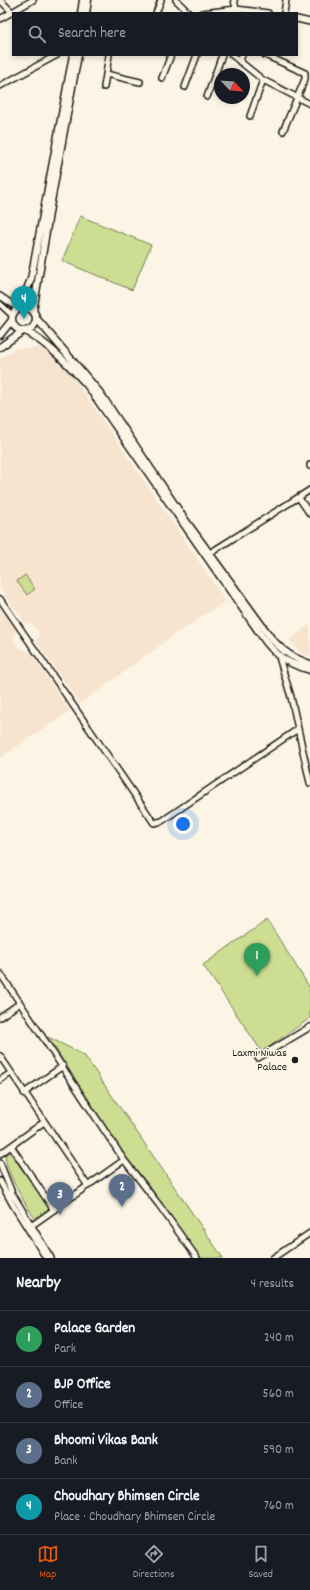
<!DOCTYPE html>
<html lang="en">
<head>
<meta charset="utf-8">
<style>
  :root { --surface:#171b24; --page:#242831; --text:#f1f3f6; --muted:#9ea1a6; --line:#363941; --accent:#ea580c }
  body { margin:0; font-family:Dekko,sans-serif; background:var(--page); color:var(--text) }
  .compass { position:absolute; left:214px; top:68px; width:36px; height:36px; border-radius:50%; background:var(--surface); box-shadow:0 2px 6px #0003; rotate:115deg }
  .you { position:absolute; left:183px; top:824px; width:14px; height:14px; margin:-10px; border:3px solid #fff; border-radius:50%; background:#1a73e8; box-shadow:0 0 0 6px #1a73e833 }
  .badge { display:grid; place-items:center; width:26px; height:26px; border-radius:50%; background:var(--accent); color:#fff; font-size:13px; font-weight:700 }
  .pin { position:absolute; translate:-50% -33px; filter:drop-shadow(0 1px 2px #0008) }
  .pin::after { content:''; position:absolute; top:21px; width:14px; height:12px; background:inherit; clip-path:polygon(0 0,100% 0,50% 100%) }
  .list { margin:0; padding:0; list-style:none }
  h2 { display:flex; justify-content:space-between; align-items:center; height:52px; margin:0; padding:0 16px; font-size:17px }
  h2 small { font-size:13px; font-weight:400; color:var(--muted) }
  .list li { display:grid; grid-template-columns:26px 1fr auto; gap:12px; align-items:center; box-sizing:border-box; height:56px; padding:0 16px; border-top:1px solid var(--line) }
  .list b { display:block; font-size:15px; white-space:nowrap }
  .list p { margin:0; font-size:13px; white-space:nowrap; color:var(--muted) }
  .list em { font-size:13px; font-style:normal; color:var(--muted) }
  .icon { flex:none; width:22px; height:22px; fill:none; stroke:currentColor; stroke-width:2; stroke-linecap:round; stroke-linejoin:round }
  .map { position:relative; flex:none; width:310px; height:1258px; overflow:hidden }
  .search { position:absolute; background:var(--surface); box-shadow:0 2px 6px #0003; left:12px; right:12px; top:12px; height:44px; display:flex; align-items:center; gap:10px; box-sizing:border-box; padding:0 14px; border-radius:0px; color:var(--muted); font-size:15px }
  .sheet { height:276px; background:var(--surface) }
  nav { display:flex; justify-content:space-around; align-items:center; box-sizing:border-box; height:56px; border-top:1px solid var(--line); background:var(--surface); font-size:11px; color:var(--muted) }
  nav a { display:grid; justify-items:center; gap:2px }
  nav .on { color:var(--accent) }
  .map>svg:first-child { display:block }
  .built { fill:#f7e4cf }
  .green { fill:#cdde93; stroke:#747d58 }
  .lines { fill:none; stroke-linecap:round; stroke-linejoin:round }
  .minor-casing { stroke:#1c1c1c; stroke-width:8 }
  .major-casing { stroke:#1c1c1c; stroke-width:9 }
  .minor { stroke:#fcf5e5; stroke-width:5 }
  .major { stroke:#fcf5e5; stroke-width:6 }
  .poi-dot { fill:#1c1c1c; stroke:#fcf5e5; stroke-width:1.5 }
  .labels { text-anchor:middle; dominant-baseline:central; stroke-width:3; stroke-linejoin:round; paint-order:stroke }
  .poi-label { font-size:12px; fill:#1c1c1c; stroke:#fcf5e5; text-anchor:end }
</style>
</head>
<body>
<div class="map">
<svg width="310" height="1258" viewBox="0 0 310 1258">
  <rect width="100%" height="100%" fill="#fcf5e5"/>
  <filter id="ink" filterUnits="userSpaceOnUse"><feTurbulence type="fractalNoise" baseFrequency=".025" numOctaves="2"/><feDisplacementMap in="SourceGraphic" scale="8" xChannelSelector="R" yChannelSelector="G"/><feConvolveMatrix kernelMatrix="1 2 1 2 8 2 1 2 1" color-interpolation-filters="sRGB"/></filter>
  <g filter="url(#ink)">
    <path class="built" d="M16,348H45L72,375L226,601L177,633L80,704L36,642L39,634L35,628L31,623L26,625L0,588V359Z
      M0,606L17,630L13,637L15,642L19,647L31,653L70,711L0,758Z
      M310,624V656L302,654L289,640Z"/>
    <path class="green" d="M80,216L151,245L132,290L62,261Z
      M25,575L35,589L27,595L17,581Z
      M267,920L310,988V1018L262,1052L203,965Z
      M48,1037L84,1055L223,1258H200L147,1183L126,1157Z
      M8,1150L50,1208L35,1219C26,1205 4,1170 5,1153Z"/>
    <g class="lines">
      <g class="minor-casing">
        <path id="minor" d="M0,0L12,12
          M176,0L189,13
          M234,0L236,9
          M156,13L161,0
          M202,13L236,9L268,13
          M284,13L286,0
          M0,19L33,0
          M297,19L310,22
          M232,55L263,80L310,104
          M265,55L305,73V79L283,131
          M240,62L242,55
          M106,74L140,82
          M162,78L171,55
          M0,86L57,55
          M104,87L109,55
          M185,87L197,55
          M207,97L222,55
          M250,116L263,80
          M0,296L18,308
          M0,304L12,315
          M310,465V466
          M299,498L310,514
          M210,553L310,490
          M0,599L154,823L162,821L298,729
          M279,657L291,697L310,783
          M0,973L20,1003
          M0,1017L20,1003L124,1160L159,1205L197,1258
          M0,1056L88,1186
          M258,1058L310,1027
          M0,1080L11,1073
          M24,1093L63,1066
          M11,1146L54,1210
          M0,1154L44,1122
          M0,1163L12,1193L51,1258
          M0,1181L13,1205L46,1258
          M31,1226L124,1160
          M273,1258L310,1233"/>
      </g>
      <g class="major-casing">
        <path id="major" d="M81,13L83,0
          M86,13L88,0
          M12 319a12 12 0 1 1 24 0a12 12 0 1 1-24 0Z
          M20,307L31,279L73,55
          M33,312L50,207L78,55
          M36,318L100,393L183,517L271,638C283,652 293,658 310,664
          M25,331C49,344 69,365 87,385L266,642C281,660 288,663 310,670
          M0,335L12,320
          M0,347L23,331"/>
      </g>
      <use href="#minor" class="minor"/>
      <use href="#major" class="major"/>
    </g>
  </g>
  <circle class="poi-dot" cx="295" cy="1060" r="4"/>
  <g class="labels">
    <g class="poi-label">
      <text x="287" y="1053">Laxmi Niwas<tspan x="287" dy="14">Palace</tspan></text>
    </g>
  </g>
</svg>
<svg class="compass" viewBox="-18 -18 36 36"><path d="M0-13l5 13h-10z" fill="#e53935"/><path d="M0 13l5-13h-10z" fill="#9ea1a6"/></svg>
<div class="you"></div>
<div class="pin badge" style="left:257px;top:976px;background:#2e9e5b">1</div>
<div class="pin badge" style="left:122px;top:1207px;background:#5c6f8a">2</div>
<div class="pin badge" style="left:60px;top:1215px;background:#5c6f8a">3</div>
<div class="pin badge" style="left:24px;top:319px;background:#0f9aa8">4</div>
<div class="search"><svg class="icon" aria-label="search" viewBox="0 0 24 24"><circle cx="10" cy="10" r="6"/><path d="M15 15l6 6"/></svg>Search here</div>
</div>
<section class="sheet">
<h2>Nearby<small>4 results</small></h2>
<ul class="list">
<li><span class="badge" style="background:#2e9e5b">1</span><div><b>Palace Garden</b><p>Park</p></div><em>240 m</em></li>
<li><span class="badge" style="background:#5c6f8a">2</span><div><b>BJP Office</b><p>Office</p></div><em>560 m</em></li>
<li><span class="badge" style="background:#5c6f8a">3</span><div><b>Bhoomi Vikas Bank</b><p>Bank</p></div><em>590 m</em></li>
<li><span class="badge" style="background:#0f9aa8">4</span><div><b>Choudhary Bhimsen Circle</b><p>Place · Choudhary Bhimsen Circle</p></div><em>760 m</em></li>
</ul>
</section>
<nav>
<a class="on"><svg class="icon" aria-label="map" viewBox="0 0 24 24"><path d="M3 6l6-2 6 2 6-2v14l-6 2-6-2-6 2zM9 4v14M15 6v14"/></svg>Map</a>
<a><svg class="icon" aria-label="directions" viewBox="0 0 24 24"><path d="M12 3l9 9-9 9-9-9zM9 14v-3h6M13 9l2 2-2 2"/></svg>Directions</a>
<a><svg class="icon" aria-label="saved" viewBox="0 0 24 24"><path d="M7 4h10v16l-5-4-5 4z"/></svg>Saved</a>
</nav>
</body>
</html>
